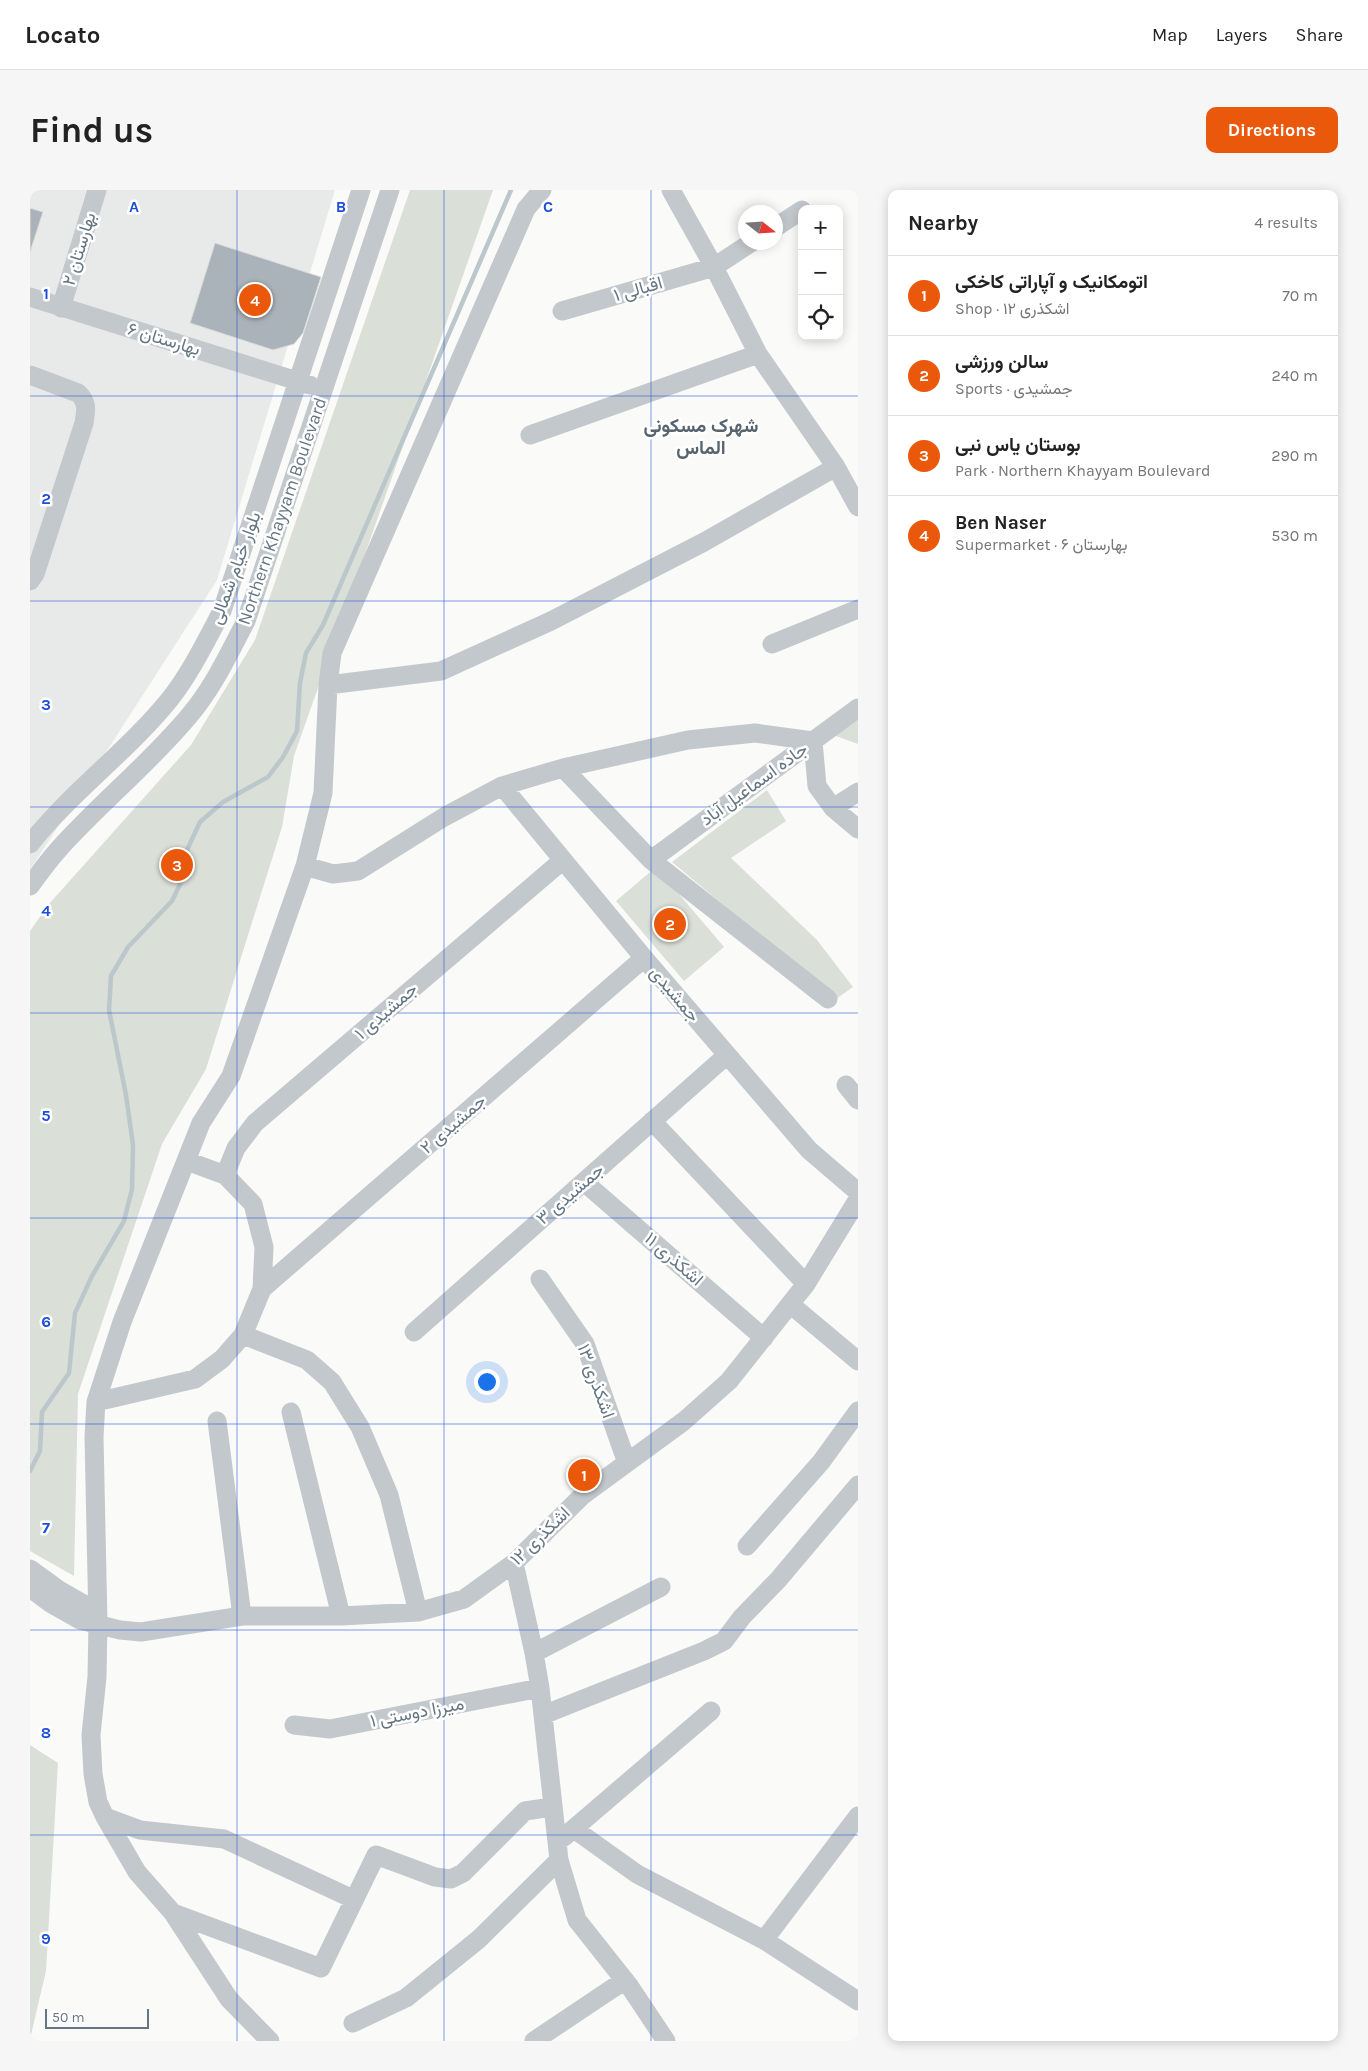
<!DOCTYPE html>
<html lang="en">
<head>
<meta charset="utf-8">
<style>
  :root { --surface:#fff; --page:#f6f6f6; --text:#222; --muted:#767676; --line:#e0e0e0; --accent:#ea580c }
  body { margin:0; font-family:Karla,Vazirmatn,sans-serif; background:var(--page); color:var(--text) }
  .controls { position:absolute; right:15px; top:15px; display:grid; overflow:hidden; border-radius:10px; box-shadow:0 2px 12px #0003 }
  .controls button { width:45px; height:45px; display:grid; place-items:center; padding:0; border:0; border-bottom:1px solid var(--line); background:var(--surface); color:var(--text); font:25px sans-serif }
  .compass { position:absolute; left:708px; top:15px; width:45px; height:45px; border-radius:50%; background:var(--surface); box-shadow:0 2px 12px #0003; rotate:107deg }
  .scale { position:absolute; left:15px; bottom:12px; width:104px; box-sizing:border-box; padding-left:5px; border:2px solid #657683; border-top:0; font-size:14px; line-height:18px; white-space:nowrap; color:#657683; -webkit-text-stroke:4px #fff; paint-order:stroke }
  .you { position:absolute; left:456px; top:1191px; width:18px; height:18px; margin:-12px; border:4px solid #fff; border-radius:50%; background:#1a73e8; box-shadow:0 0 0 8px #1a73e833 }
  .badge { display:grid; place-items:center; width:32px; height:32px; border-radius:50%; background:var(--accent); color:#fff; font-size:16px; font-weight:700 }
  .pin { position:absolute; translate:-50% -50%; border:2px solid #fff; box-shadow:0 1px 5px #0006 }
  .list { margin:0; padding:0; list-style:none }
  h2 { display:flex; justify-content:space-between; align-items:center; height:65px; margin:0; padding:0 20px; font-size:21px }
  h2 small { font-size:16px; font-weight:400; color:var(--muted) }
  .list li { display:grid; grid-template-columns:32px 1fr auto; gap:15px; align-items:center; box-sizing:border-box; height:80px; padding:0 20px; border-top:1px solid var(--line) }
  .list b { display:block; font-size:19px; white-space:nowrap }
  .list p { margin:0; font-size:16px; white-space:nowrap; color:var(--muted) }
  .list em { font-size:16px; font-style:normal; color:var(--muted) }
  .icon { flex:none; width:28px; height:28px; fill:none; stroke:currentColor; stroke-width:2; stroke-linecap:round; stroke-linejoin:round }
  .map { position:relative; flex:none; width:828px; height:1851px; overflow:hidden; border-radius:10px }
  header { display:flex; align-items:center; gap:30px; box-sizing:border-box; height:70px; padding:0 25px; background:var(--surface); border-bottom:1px solid var(--line) }
  header strong { font-size:24px }
  nav { display:flex; gap:28px; margin-inline-start:auto; font-size:18px }
  .intro { display:flex; align-items:center; justify-content:space-between; box-sizing:border-box; height:120px; padding:0 30px }
  h1 { margin:0; font-size:35px }
  .button { padding:12px 22px; border-radius:10px; background:var(--accent); color:#fff; font-size:18px; font-weight:700 }
  main { display:flex; gap:30px; padding:0 30px }
  aside { flex:1; background:var(--surface); border-radius:10px; box-shadow:0 2px 12px #0003 }
  .map>svg:first-child { display:block }
  .built { fill:#e8e9e9 }
  .green { fill:#dadfd7 }
  .lines { fill:none; stroke-linecap:round; stroke-linejoin:round }
  .stream { stroke:#bbc7cb; stroke-width:4.5 }
  .building { fill:#aab3b9; stroke:#dcdcda }
  .minor { stroke:#c3c8cc; stroke-width:19 }
  .grid { fill:none; stroke:#1d4ed8; stroke-width:1; stroke-opacity:0.55 }
  .labels { text-anchor:middle; dominant-baseline:central; stroke-width:5; stroke-linejoin:round; paint-order:stroke }
  .street-label { font-size:18px; fill:#657683; stroke:#fff }
  .neighbourhood-label { font-size:19px; font-weight:bold; fill:#57646e; stroke:#fff }
  .grid-label { font-size:16px; text-anchor:middle; font-weight:bold; fill:#1d4ed8; stroke:#fff; stroke-width:5; stroke-linejoin:round; paint-order:stroke }
</style>
</head>
<body>
<header>
<strong>Locato</strong>
<nav><a>Map</a><a>Layers</a><a>Share</a></nav>
</header>
<div class="intro"><h1>Find us</h1><a class="button">Directions</a></div>
<main>
<div class="map">
<svg width="828" height="1851" viewBox="0 0 828 1851">
  <rect width="100%" height="100%" fill="#fafaf8"/>
  <path class="built" d="M0,0H305L187,390L0,680Z"/>
  <path class="green" d="M380,0H463L264,566L252,637L176,879L132,954L48,1204L44,1386L0,1361V741L19,714L161,555L225,450Z
    M828,528V554L803,545Z
    M737,600L756,631L701,668L787,750L823,797L806,809L642,672Z
    M626,677L694,757L654,791L586,711Z
    M0,1555L28,1573L16,1781L0,1849Z"/>
  <g class="lines">
    <path class="stream" d="M0,1281L10,1261L12,1222L39,1183L45,1123L62,1086L94,1031L102,999L103,955L96,905L79,820L81,786L98,757L142,711L154,686L157,660L170,632L193,612L238,587L253,567L267,541L270,493L276,463L293,435L481,0"/>
  </g>
  <path class="building" d="M0,18L13,22L0,62Z
    M185,53L291,87L273,143L264,154L243,160L160,133Z"/>
  <g class="lines">
    <path class="minor" d="M641,0L684,77L728,164L806,277L828,317
      M746,37L772,20
      M0,107L280,195
      M31,118L67,0
      M532,121L684,77L722,52
      M0,185L48,203C58,212 56,221 54,233L5,384L0,391
      M500,245L728,164
      M742,454L828,419
      M298,495L411,481L521,431L674,352L806,277
      M533,578L621,670L798,809
      M472,596L614,768L779,960L828,1002
      M803,618L828,602
      M0,654C42,601 98,561 140,509C161,482 176,451 192,421L331,0
      M621,670L828,518
      M275,676L303,684L328,681L414,627L472,596L533,578L658,550L725,543L783,551L787,596L803,618L828,639
      M0,696C9,684 18,671 28,660C70,613 119,574 159,526C183,498 199,463 216,431L360,0
      M816,895L828,910
      M622,931L776,1094
      M195,985L206,958L225,933L533,670
      M554,992L734,1148
      M510,1089L555,1154L597,1273
      M232,1099L614,768
      M760,1114L828,1171
      M384,1142L697,865
      M213,1145L277,1170L302,1192L330,1237L359,1305L388,1422
      M66,1212L165,1189L192,1169L213,1145L232,1099L234,1057L223,1014L195,985L157,971
      M261,1222L311,1426
      M187,1231L212,1426
      M717,1356L791,1272L828,1221
      M484,1373L504,1463L510,1498L529,1670L547,1730L600,1797L636,1851
      M0,1379L29,1400L57,1416L68,1433
      M0,1398L20,1413L50,1430L90,1440L111,1442L212,1426H311L388,1422L434,1409L484,1373L553,1305L654,1231L699,1191L776,1094L828,1009
      M504,1463L631,1397
      M513,1525L674,1461L694,1451L712,1427L748,1390L828,1295
      M264,1535L300,1539L510,1498
      M75,1627L107,1682L143,1723L199,1809L240,1851
      M544,1639L607,1684L734,1750L828,1811
      M534,1647L681,1521
      M323,1709L194,1649L110,1640L75,1627L68,1612L63,1584L61,1545L67,1487L68,1433L64,1247L66,1212L92,1132L171,933L201,886L275,676L293,603L298,495L302,463L496,19L512,0
      M143,1723L291,1778L346,1665L405,1687L421,1689L433,1683L495,1621L522,1617
      M734,1750L828,1626
      M323,1833L376,1808L449,1749L529,1670
      M504,1851L595,1790"/>
  </g>
  <path class="grid" d="M207,0V1851M414,0V1851M621,0V1851M0,206H828M0,411H828M0,617H828M0,823H828M0,1028H828M0,1234H828M0,1440H828M0,1645H828"/>
  <g class="labels">
    <g class="street-label">
      <text transform="translate(49 59) rotate(-73)">بهارستان ۲</text>
      <text transform="translate(608 99) rotate(-16)">اقبالی ۱</text>
      <text transform="translate(134 149) rotate(17)">بهارستان ۶</text>
      <text transform="translate(252 321) rotate(-71)">Northern Khayyam Boulevard</text>
      <text transform="translate(205 378) rotate(-70)">بلوار خیام شمالی</text>
      <text transform="translate(724 594) rotate(-36)">جاده اسماعیل آباد</text>
      <text transform="translate(645 804) rotate(50)">جمشیدی</text>
      <text transform="translate(356 821) rotate(-41)">جمشیدی ۱</text>
      <text transform="translate(423 934) rotate(-41)">جمشیدی ۲</text>
      <text transform="translate(540 1004) rotate(-41)">جمشیدی ۳</text>
      <text transform="translate(644 1069) rotate(41)">اشکذری ۱۱</text>
      <text transform="translate(566 1191) rotate(70)">اشکذری ۱۳</text>
      <text transform="translate(510 1346) rotate(-44)">اشکذری ۱۲</text>
      <text transform="translate(387 1522) rotate(-11)">میرزا دوستی ۱</text>
    </g>
    <g class="neighbourhood-label">
      <text x="671" y="236">شهرک مسکونی<tspan x="671" dy="22">الماس</tspan></text>
    </g>
  </g>
  <g class="grid-label">
    <text x="104" y="22">A</text>
    <text x="311" y="22">B</text>
    <text x="518" y="22">C</text>
    <text x="16" y="109">1</text>
    <text x="16" y="314">2</text>
    <text x="16" y="520">3</text>
    <text x="16" y="726">4</text>
    <text x="16" y="931">5</text>
    <text x="16" y="1137">6</text>
    <text x="16" y="1343">7</text>
    <text x="16" y="1548">8</text>
    <text x="16" y="1754">9</text>
  </g>
</svg>
<div class="controls">
<button>+</button>
<button>−</button>
<button><svg class="icon" aria-label="locate" viewBox="0 0 24 24"><circle cx="12" cy="12" r="6"/><path d="M12 2v4M12 18v4M2 12h4M18 12h4"/></svg></button>
</div>
<svg class="compass" viewBox="-18 -18 36 36"><path d="M0-13l5 13h-10z" fill="#e53935"/><path d="M0 13l5-13h-10z" fill="#767676"/></svg>
<div class="scale">50 m</div>
<div class="you"></div>
<div class="pin badge" style="left:554px;top:1285px">1</div>
<div class="pin badge" style="left:640px;top:734px">2</div>
<div class="pin badge" style="left:147px;top:675px">3</div>
<div class="pin badge" style="left:225px;top:110px">4</div>
</div>
<aside>
<h2>Nearby<small>4 results</small></h2>
<ul class="list">
<li><span class="badge">1</span><div><b>اتومکانیک و آپاراتی کاخکی</b><p>Shop · اشکذری ۱۲</p></div><em>70 m</em></li>
<li><span class="badge">2</span><div><b>سالن ورزشی</b><p>Sports · جمشیدی</p></div><em>240 m</em></li>
<li><span class="badge">3</span><div><b>بوستان یاس نبی</b><p>Park · Northern Khayyam Boulevard</p></div><em>290 m</em></li>
<li><span class="badge">4</span><div><b>Ben Naser</b><p>Supermarket · بهارستان ۶</p></div><em>530 m</em></li>
</ul>
</aside>
</main>
</body>
</html>
